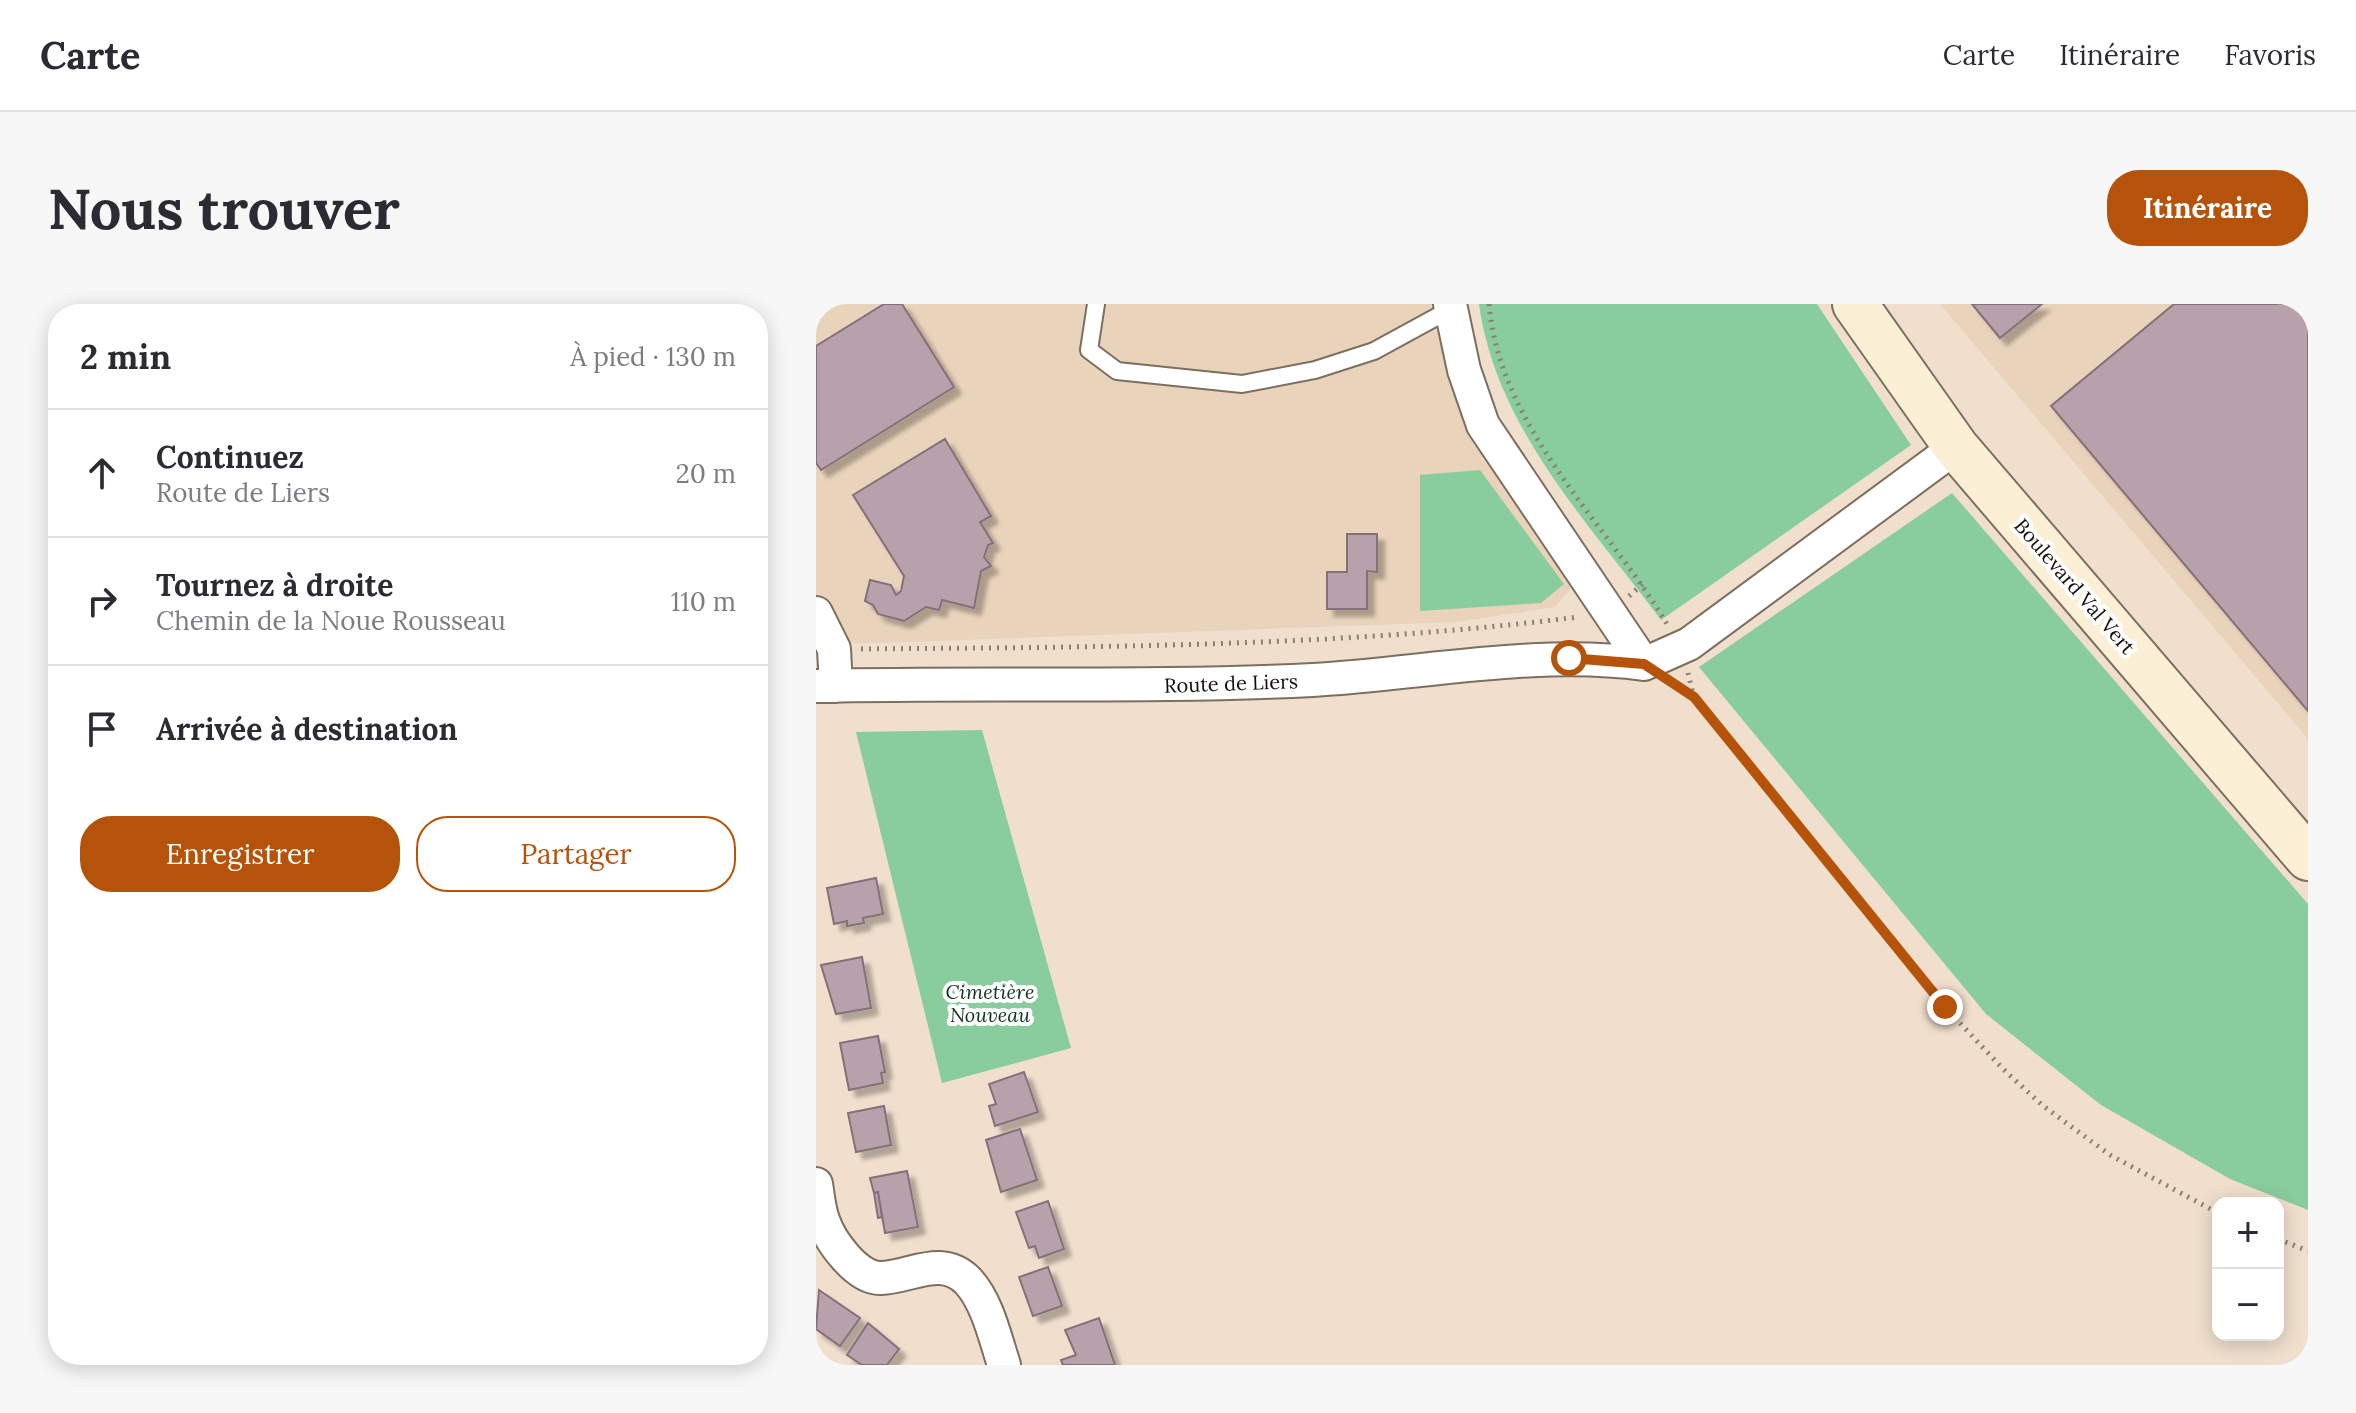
<!DOCTYPE html>
<html lang="fr">
<head>
<meta charset="utf-8">
<style>
  :root { --surface:#fff; --page:#f7f7f7; --text:#2b2b33; --muted:#7c7c81; --line:#e1e1e2; --accent:#b45309 }
  body { margin:0; font-family:Lora,serif; background:var(--page); color:var(--text) }
  .controls { position:absolute; right:24px; bottom:24px; display:grid; overflow:hidden; border-radius:16px; box-shadow:0 4px 20px #0003 }
  .controls button { width:72px; height:72px; display:grid; place-items:center; padding:0; border:0; border-bottom:2px solid var(--line); background:var(--surface); color:var(--text); font:40px sans-serif }
  .stop { position:absolute; width:24px; height:24px; margin:-18px; border:6px solid #b45309; border-radius:50%; background:#fff }
  .stop.end { background:#b45309; border-color:#fff; box-shadow:0 2px 8px #0008 }
  .list { margin:0; padding:0; list-style:none }
  h2 { display:flex; justify-content:space-between; align-items:center; height:104px; margin:0; padding:0 32px; font-size:34px }
  h2 small { font-size:26px; font-weight:400; color:var(--muted) }
  .list li { display:grid; grid-template-columns:52px 1fr auto; gap:24px; align-items:center; box-sizing:border-box; height:128px; padding:0 32px; border-top:2px solid var(--line) }
  .list b { display:block; font-size:30px; white-space:nowrap }
  .list p { margin:0; font-size:26px; white-space:nowrap; color:var(--muted) }
  .list em { font-size:26px; font-style:normal; color:var(--muted) }
  .actions { display:flex; gap:16px; padding:24px 32px }
  .actions a { flex:1; padding:18px 0; border:2px solid var(--accent); border-radius:32px; text-align:center; font-size:28px; color:var(--accent) }
  .actions .main { background:var(--accent); color:#fff }
  .icon { flex:none; width:44px; height:44px; fill:none; stroke:currentColor; stroke-width:2; stroke-linecap:round; stroke-linejoin:round }
  .map { position:relative; flex:none; width:1492px; height:1061px; overflow:hidden; border-radius:32px }
  header { display:flex; align-items:center; gap:48px; box-sizing:border-box; height:112px; padding:0 40px; background:var(--surface); border-bottom:2px solid var(--line) }
  header strong { font-size:38px }
  nav { display:flex; gap:44px; margin-inline-start:auto; font-size:28px }
  .intro { display:flex; align-items:center; justify-content:space-between; box-sizing:border-box; height:192px; padding:0 48px }
  h1 { margin:0; font-size:56px }
  .button { padding:20px 36px; border-radius:32px; background:var(--accent); color:#fff; font-size:28px; font-weight:700 }
  main { display:flex; gap:48px; padding:0 48px }
  aside { flex:1; background:var(--surface); border-radius:32px; box-shadow:0 4px 20px #0003 }
  .map>svg:first-child { display:block }
  .built { fill:#e9d3bb }
  .green { fill:#89cc9d }
  .building { fill:#b7a1ab; stroke:#85707a; stroke-width:2; filter:url(#shadow) }
  .lines { fill:none; stroke-linecap:round; stroke-linejoin:round }
  .lane-casing { stroke:#7d6f5f; stroke-width:20 }
  .street-casing { stroke:#7d6f5f; stroke-width:36 }
  .secondary-casing { stroke:#7d6f5f; stroke-width:48 }
  .path { stroke:#8b7f73; stroke-width:5; stroke-dasharray:2 6; stroke-linecap:butt }
  .lane { stroke:#fff; stroke-width:16 }
  .street { stroke:#fff; stroke-width:32 }
  .secondary { stroke:#fbefd6; stroke-width:44 }
  .route { stroke:#b45309; stroke-width:10 }
  .labels { text-anchor:middle; dominant-baseline:central; stroke-width:8; stroke-linejoin:round; paint-order:stroke }
  .street-label { font-size:20px; fill:#140f09; stroke:#fff }
  .park-label { font-size:20px; font-style:italic; fill:#12351f; stroke:#fff }
</style>
</head>
<body>
<header>
<strong>Carte</strong>
<nav><a>Carte</a><a>Itinéraire</a><a>Favoris</a></nav>
</header>
<div class="intro"><h1>Nous trouver</h1><a class="button">Itinéraire</a></div>
<main>
<aside>
<h2>2 min<small>À pied · 130 m</small></h2>
<ul class="list">
<li><svg class="icon" aria-label="ahead" viewBox="0 0 24 24"><path d="M12 20V5M6 11l6-6 6 6"/></svg><div><b>Continuez</b><p>Route de Liers</p></div><em>20 m</em></li>
<li><svg class="icon" aria-label="right" viewBox="0 0 24 24"><path d="M7 20v-9h11M14 6l5 5-5 5"/></svg><div><b>Tournez à droite</b><p>Chemin de la Noue Rousseau</p></div><em>110 m</em></li>
<li><svg class="icon" aria-label="arrive" viewBox="0 0 24 24"><path d="M6 21V4h12l-3 4 3 4H6"/></svg><div><b>Arrivée à destination</b></div></li>
</ul>
<div class="actions"><a class="main">Enregistrer</a><a>Partager</a></div>
</aside>
<div class="map">
<svg width="1492" height="1061" viewBox="0 0 1492 1061">
  <defs>
    <filter id="shadow"><feDropShadow dx="7" dy="7" stdDeviation="2" flood-color="#0004"/></filter>
  </defs>
  <rect width="100%" height="100%" fill="#f0dfcd"/>
  <path class="built" d="M0,0H625L757,282L739,303L641,318L64,339L0,338Z
    M1124,0H1492V435Z"/>
  <path class="green" d="M663,0H1001L1095,141L845,316C773,219 680,124 663,0Z
    M664,166L748,280L725,299L604,307V171Z
    M1136,189L1492,600V906L1414,875L1285,801L1170,710L883,363Z
    M166,426L255,744L126,779L40,428Z"/>
  <path class="building" d="M68,0H86L138,83L5,166L0,159V42Z
    M1156,0H1226L1184,34Z
    M1358,0H1492V407L1235,102Z
    M129,135L175,212L164,218L177,239L172,241L168,253L175,262L165,267L158,304L126,296L123,306L110,303L88,317L62,310L57,301L49,297L54,276L75,281L80,291L85,287L88,272L37,191Z
    M531,230H561V268L551,267V305H511V268H531Z
    M60,574L67,610L47,614L48,619L31,622V617L18,620L11,584Z
    M46,653L55,704L20,710L5,661Z
    M62,732L69,768L65,769L67,779L33,786L24,739Z
    M208,768L222,808L179,822L173,802L180,800L173,780Z
    M68,802L75,841L40,848L32,809Z
    M204,825L221,876L185,888L170,836Z
    M91,867L102,923L69,929L62,888L58,889L54,874Z
    M62,888L66,913L62,914L58,889Z
    M232,897L248,945L223,954L219,942L213,944L200,908Z
    M232,963L246,1002L217,1012L203,973Z
    M3,986L44,1014L24,1042L0,1025Z
    M283,1014L299,1061H247L245,1056L260,1051L249,1026Z
    M52,1019L83,1045L71,1061H46L31,1051Z"/>
  <g class="lines">
    <g class="lane-casing">
      <path id="lane" d="M280,0L273,46L301,67L426,80L499,66L558,47L635,5"/>
    </g>
    <g class="street-casing">
      <path id="street" d="M634,0L648,66L667,121L828,360
        M0,309L18,345L20,382
        M828,360L873,340L1140,143
        M0,382C166,378 331,384 497,376C605,370 721,345 828,360
        M0,880C2,892 3,905 7,916C14,937 41,975 65,974C95,973 126,950 152,977C172,999 179,1034 188,1061"/>
    </g>
    <g class="secondary-casing">
      <path id="secondary" d="M1039,0L1140,143L1492,554"/>
    </g>
    <path class="path" d="M673,0C684,125 789,217 851,320
      M813,292L827,280
      M45,345C284,343 524,343 762,313
      M872,369L877,390
      M857,376L892,408L1129,703L1187,765L1226,801L1294,851L1402,909
      M1462,935L1492,947"/>
    <use href="#lane" class="lane"/>
    <use href="#street" class="street"/>
    <use href="#secondary" class="secondary"/>
  </g>
  <g class="lines">
    <path class="route" d="M753,354L828,360L878,393L1129,703"/>
  </g>
  <g class="labels">
    <g class="street-label">
      <text transform="translate(1259 282) rotate(49)">Boulevard Val Vert</text>
      <text transform="translate(415 379) rotate(-2)">Route de Liers</text>
    </g>
    <g class="park-label">
      <text x="174" y="687">Cimetière<tspan x="174" dy="23">Nouveau</tspan></text>
    </g>
  </g>
</svg>
<div class="controls">
<button>+</button>
<button>−</button>
</div>
<div class="stop" style="left:753px;top:354px"></div>
<div class="stop end" style="left:1129px;top:703px"></div>
</div>
</main>
</body>
</html>
